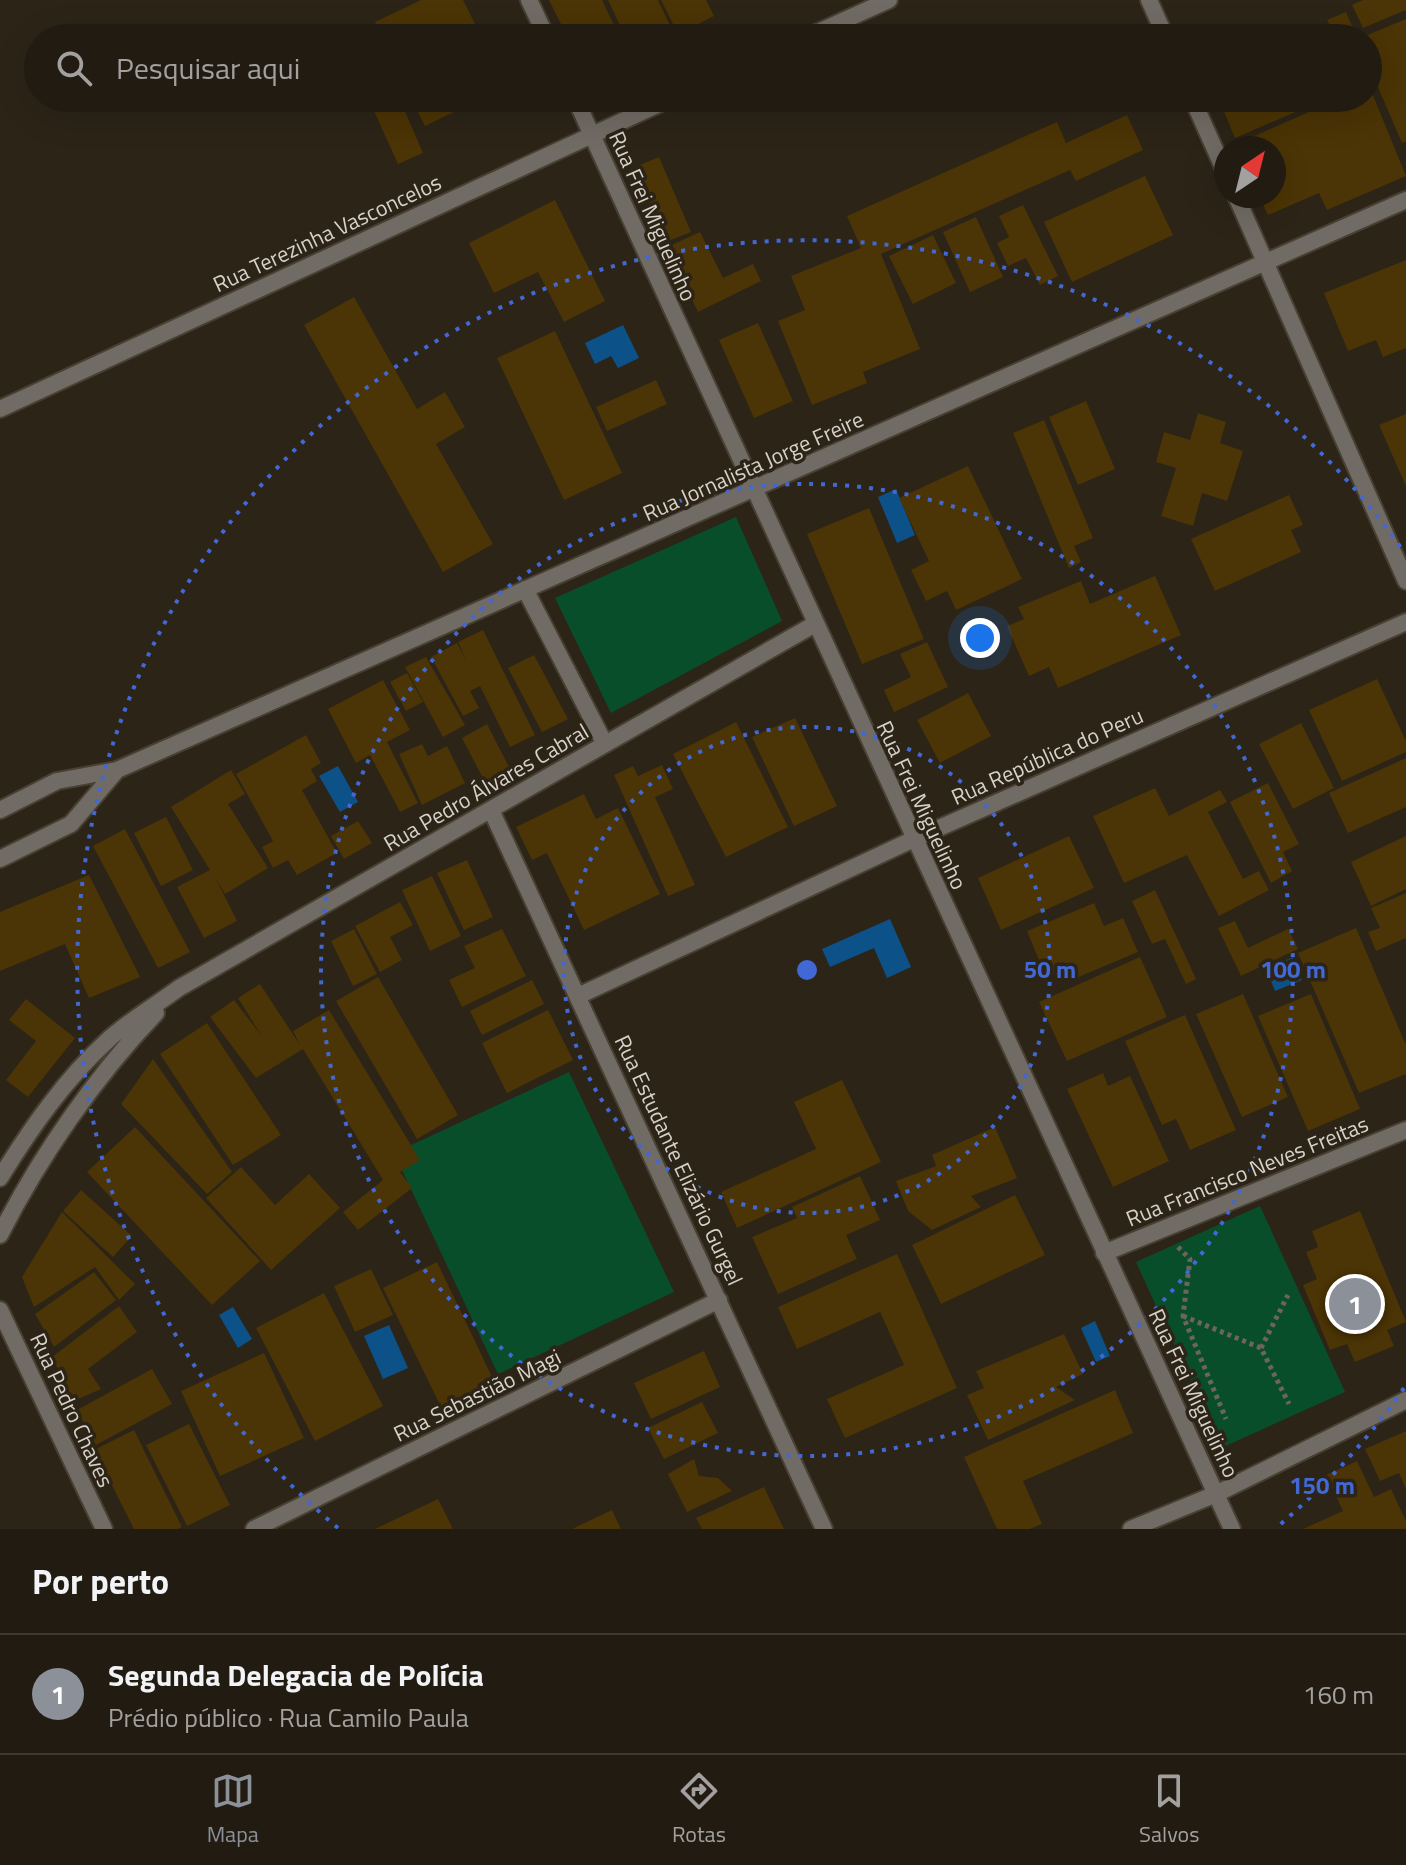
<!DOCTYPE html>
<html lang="pt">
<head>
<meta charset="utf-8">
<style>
  :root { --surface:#211b11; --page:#29241a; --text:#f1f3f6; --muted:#a2a19f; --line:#3e3931; --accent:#8c9099 }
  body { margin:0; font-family:"Titillium Web",sans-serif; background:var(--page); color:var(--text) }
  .compass { position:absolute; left:1214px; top:136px; width:72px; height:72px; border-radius:50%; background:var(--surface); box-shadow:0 8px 32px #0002; rotate:35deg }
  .you { position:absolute; left:980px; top:638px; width:28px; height:28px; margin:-20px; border:6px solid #fff; border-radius:50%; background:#1a73e8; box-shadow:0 0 0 12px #1a73e833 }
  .badge { display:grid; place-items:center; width:52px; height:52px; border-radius:50%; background:var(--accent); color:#fff; font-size:26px; font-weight:700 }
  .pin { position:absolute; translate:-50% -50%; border:4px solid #fff; box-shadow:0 2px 8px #0006 }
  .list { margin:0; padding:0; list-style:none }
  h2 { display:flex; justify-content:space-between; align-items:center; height:104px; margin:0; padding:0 32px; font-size:34px }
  h2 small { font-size:26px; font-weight:400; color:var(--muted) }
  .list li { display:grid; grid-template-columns:52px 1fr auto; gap:24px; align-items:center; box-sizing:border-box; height:120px; padding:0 32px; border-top:2px solid var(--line) }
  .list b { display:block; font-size:30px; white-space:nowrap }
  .list p { margin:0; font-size:26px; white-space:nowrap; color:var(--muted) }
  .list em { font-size:26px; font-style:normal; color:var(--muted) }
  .icon { flex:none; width:44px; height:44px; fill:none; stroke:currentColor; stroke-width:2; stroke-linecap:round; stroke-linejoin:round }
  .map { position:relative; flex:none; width:1406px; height:1529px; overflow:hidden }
  .search { position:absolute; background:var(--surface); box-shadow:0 8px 32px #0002; left:24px; right:24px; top:24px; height:88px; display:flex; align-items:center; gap:20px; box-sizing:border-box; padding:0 28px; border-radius:44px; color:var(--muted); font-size:30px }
  .sheet { height:224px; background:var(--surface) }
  nav { display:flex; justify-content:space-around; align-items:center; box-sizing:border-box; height:112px; border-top:2px solid var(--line); background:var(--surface); font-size:22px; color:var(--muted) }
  nav a { display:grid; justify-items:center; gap:4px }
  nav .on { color:var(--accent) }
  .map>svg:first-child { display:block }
  .green { fill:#094e2a }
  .water { fill:#0d5189 }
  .building { fill:#4b3405 }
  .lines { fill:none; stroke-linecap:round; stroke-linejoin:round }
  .street-casing { stroke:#474033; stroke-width:20 }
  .path { stroke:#6c655a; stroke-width:5; stroke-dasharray:4 4; stroke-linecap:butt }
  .street { stroke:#716b65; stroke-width:16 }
  .ring { fill:none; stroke:#4268d5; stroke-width:4; stroke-dasharray:4 8 }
  .labels { text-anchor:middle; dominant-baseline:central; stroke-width:7; stroke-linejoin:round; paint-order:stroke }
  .street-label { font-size:22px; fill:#d6d1c9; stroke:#2c2417 }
  .centre { fill:#4268d5; stroke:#2c2417; stroke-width:4 }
  .ring-label { font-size:24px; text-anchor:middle; font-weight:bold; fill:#4268d5; stroke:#2c2417; stroke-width:7; stroke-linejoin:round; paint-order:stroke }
</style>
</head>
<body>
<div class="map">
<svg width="1406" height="1529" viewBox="0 0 1406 1529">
  <rect width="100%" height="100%" fill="#2c2417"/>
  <path class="green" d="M736,517L782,621L611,713L555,598Z
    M569,1072L674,1292L498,1374L394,1153Z
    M1260,1206L1345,1392L1221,1448L1136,1262Z"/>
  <path class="water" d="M623,325L639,358L618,368L611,356L595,364L585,343Z
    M896,489L915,535L897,543L878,497Z
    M338,766L358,802L340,812L319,776Z
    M890,919L911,967L887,978L874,948L830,967L822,949Z
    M1293,957L1302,980L1275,991L1266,969Z
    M233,1307L252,1339L238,1348L219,1315Z
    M1095,1321L1110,1356L1096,1362L1081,1328Z
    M389,1325L408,1368L383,1379L364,1336Z"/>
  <path class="building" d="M421,0H463L482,38H445L441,27L423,35L424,38H382L375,22Z
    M549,0H602L620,38H568Z
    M608,0H658L675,36L626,38Z
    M661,0H706L714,16L678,34Z
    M1363,0H1406V10L1363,28L1352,5Z
    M1346,12L1357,38H1323L1334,33L1327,20Z
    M1406,19V141L1402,143L1368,64V38H1360Z
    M1368,83L1406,176L1327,210L1319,193L1268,215L1259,196H1274V148H1238L1236,144L1341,98H1368Z
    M411,98H483L425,126Z
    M1243,98H1328L1235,138L1222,107Z
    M400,100L423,153L398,164L374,111Z
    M1127,115L1143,150L1076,181L1070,170L881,254L920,349L863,372L867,383L812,405L778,321L805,310L791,276L861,248L847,216L1057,122L1066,143Z
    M659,157L691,232L666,242L635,167Z
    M1145,176L1173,235L1072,282L1044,222Z
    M555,200L605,301L564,322L538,272L494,293L469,243Z
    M1023,205L1058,276L1040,285L1026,258L1008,266L997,243L1009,237L999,216Z
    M976,217L1003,277L970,292L943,232Z
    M700,232L723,278L753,264L761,281L698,312L667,247Z
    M933,235L956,283L913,304L889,256Z
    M1406,260V348L1383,357L1376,340L1348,351L1324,293Z
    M354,297L417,409L445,392L465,427L436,444L493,544L443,572L304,325Z
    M758,323L793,401L754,418L719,340Z
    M555,331L622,473L564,500L497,358Z
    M656,380L667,404L607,431L596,407Z
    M1086,401L1115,469L1078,485L1049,417Z
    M1198,413L1226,422L1220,443L1243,451L1227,501L1202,493L1193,526L1161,516L1176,468L1156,462L1164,432L1190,440Z
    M1406,414V486L1379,425Z
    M1044,420L1093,538L1074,546L1081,562L1069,568L1013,433Z
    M968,466L1022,579L956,610L947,591L926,601L911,570L929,561L899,498Z
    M1289,495L1303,525L1291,530L1301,552L1215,591L1191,539Z
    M869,508L924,639L862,664L807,534Z
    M1155,576L1181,635L1058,688L1049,667L1029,676L1007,626L1024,619L1018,607L1081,581L1090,604Z
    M483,630L535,735L510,747L480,686L470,691L479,708L463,716L431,657L457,643L466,660L458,642Z
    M927,642L948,687L894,712L884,690L911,677L900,654Z
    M534,655L568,719L542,732L508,668Z
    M426,657L465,725L443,737L405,667Z
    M407,673L423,702L406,711L390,682Z
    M1377,679L1406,741V752L1342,781L1309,710Z
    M383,680L410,730L387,742L418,803L400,812L370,755L356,763L328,709Z
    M968,693L991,736L940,763L917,720Z
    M795,718L837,806L794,826L752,737Z
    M736,722L788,827L726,857L673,754Z
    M1301,723L1334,788L1293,809L1259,744Z
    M487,724L510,769L485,782L462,738Z
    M306,735L321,763L311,769L317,781L302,790L337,853L297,875L288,860L273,868L262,847L273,841L236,774Z
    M422,744L428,756L447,746L465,783L422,805L399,754Z
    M1406,758V807L1348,833L1329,793Z
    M662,765L673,789L655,797L695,885L668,896L614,775L633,766L638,776Z
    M231,770L245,794L228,804L268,868L225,894L216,879L237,921L204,938L177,887L210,870L171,807Z
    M1268,783L1299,844L1283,852L1292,871L1271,883L1230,802Z
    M1155,788L1169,816L1220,790L1227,802L1208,812L1243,879L1259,871L1269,890L1219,916L1187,855L1124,883L1093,816Z
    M584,794L596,819L618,808L660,894L584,930L547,853L532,860L516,827Z
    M166,817L193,870L161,886L134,833Z
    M358,821L372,843L344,859L331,836Z
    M125,829L190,952L158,968L93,846Z
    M1069,836L1094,888L1001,930L978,878Z
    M1406,836V889L1371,906L1351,862Z
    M467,860L493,917L464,930L437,873Z
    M89,875L140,977L89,998L65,944L0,971V912Z
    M432,876L461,936L430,951L402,890Z
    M1155,890L1196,979L1186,984L1165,939L1152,944L1132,901Z
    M1406,893V938L1376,951L1368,932L1380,928L1371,908Z
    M400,902L413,925L390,937L402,960L380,972L355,926Z
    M1094,903L1104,926L1123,918L1138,952L1069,981L1064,969L1046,977L1027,931Z
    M1235,921L1248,948L1288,929L1298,949L1241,976L1218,928Z
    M1356,928L1406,1045V1074L1359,1093L1298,953Z
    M354,929L377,974L353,986L331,941Z
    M502,929L526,976L462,1007L449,980L475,968L464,946Z
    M1140,957L1167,1017L1067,1061L1039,1002Z
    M378,977L458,1115L417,1139L336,1001Z
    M532,980L544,1004L482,1035L470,1011Z
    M260,984L300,1045L293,1031L329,1010L420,1160L400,1172L412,1188L358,1230L343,1212L383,1180L303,1049L256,1078L210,1017L234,1000L261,1035L238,998Z
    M1243,994L1288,1097L1242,1117L1196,1014Z
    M1311,994L1360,1109L1308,1131L1258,1016Z
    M26,999L75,1038L28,1097L6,1080L36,1041L9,1020Z
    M548,1010L573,1060L507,1093L482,1043Z
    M1185,1015L1236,1130L1190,1150L1176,1119L1162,1125L1125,1041Z
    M207,1023L281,1135L233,1165L160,1054Z
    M153,1059L232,1172L207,1194L121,1104Z
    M1103,1073L1108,1086L1130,1076L1169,1161L1113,1187L1067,1089Z
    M842,1080L881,1162L737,1228L721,1192L816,1149L794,1102Z
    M135,1127L260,1261L212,1305L87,1172Z
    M995,1127L1017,1178L971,1196L981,1207L932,1230L908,1211L896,1181L936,1166L932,1155Z
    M241,1167L275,1205L309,1174L340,1208L271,1270L206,1198Z
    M860,1176L880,1220L846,1235L857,1259L778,1294L752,1237L797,1218L792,1207Z
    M81,1190L132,1236L113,1257L63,1211Z
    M1015,1195L1045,1255L941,1304L912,1245Z
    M1360,1211L1406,1322L1387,1330L1394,1346L1355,1362L1347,1344L1330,1350L1303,1285L1317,1279L1306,1252L1318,1247L1312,1231Z
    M62,1212L135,1284L119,1300L95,1267L34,1307L22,1277Z
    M897,1254L957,1388L845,1438L827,1399L904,1365L880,1312L797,1349L778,1307Z
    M437,1262L494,1381L441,1407L383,1288Z
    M371,1269L393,1315L355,1332L334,1286Z
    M94,1272L116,1300L54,1347L35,1314Z
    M324,1293L383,1406L315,1441L256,1328Z
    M119,1306L137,1332L88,1369L101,1389L74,1401L52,1357Z
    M1064,1334L1083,1374L1056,1387L1075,1400L988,1440L967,1395L984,1388L976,1371Z
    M704,1351L720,1387L651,1419L634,1383Z
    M264,1353L304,1438L220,1476L181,1391Z
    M152,1369L172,1404L96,1445L77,1410Z
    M1115,1390L1133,1433L1023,1481L1042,1524L1030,1529H997L964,1457Z
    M702,1402L718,1433L664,1459L648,1428Z
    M189,1424L230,1505L187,1526L146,1445Z
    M134,1430L182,1527L178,1529H134L94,1450Z
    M1406,1431V1489L1399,1473L1380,1481L1365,1449Z
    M694,1459L699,1476L718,1478L732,1491L687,1512L668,1474Z
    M1357,1461L1374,1497L1391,1489L1406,1521V1529H1303L1343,1511L1326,1475Z
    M764,1487L784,1529H702L696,1518Z
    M438,1499L453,1529H375Z
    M612,1510L621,1529H572Z"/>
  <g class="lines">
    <g class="street-casing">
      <path id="street" d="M529,0L547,38
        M1149,0L1166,38
        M805,38L889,0
        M575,98L1232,1529
        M1192,98L1226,174
        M1236,196L1406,581
        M0,409L672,98
        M525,589L605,744
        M0,810L57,781L117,770L1406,200
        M491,810L824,1529
        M0,859L71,824L117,770
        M578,996L914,839L1406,622
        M0,1178C31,1128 65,1079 109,1039C130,1020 156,1005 179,988L815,624
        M0,1235C40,1156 95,1077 156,1013
        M1104,1253L1406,1130
        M0,1310L104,1529
        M254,1529L719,1300
        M1131,1529L1216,1494L1406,1400"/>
    </g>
    <path class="path" d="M1178,1247L1190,1259L1183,1316L1226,1419
      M1183,1316L1261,1348L1289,1404
      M1261,1348L1288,1295"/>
    <use href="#street" class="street"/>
  </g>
  <g class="ring">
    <circle cx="807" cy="970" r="243"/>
    <circle cx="807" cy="970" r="486"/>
    <path d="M1404 1388A729 729 0 0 1 1276 1528M338 1528A729 729 0 1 1 1404 552"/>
  </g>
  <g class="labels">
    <g class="street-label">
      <text transform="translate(653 216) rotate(66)">Rua Frei Miguelinho</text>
      <text transform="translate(327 233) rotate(-25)">Rua Terezinha Vasconcelos</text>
      <text transform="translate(753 466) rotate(-24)">Rua Jornalista Jorge Freire</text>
      <text transform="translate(1047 756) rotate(-24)">Rua República do Peru</text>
      <text transform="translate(486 787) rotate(-30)">Rua Pedro Álvares Cabral</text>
      <text transform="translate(922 805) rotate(65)">Rua Frei Miguelinho</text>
      <text transform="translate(679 1160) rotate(65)">Rua Estudante Elizário Gurgel</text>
      <text transform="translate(1247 1171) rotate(-22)">Rua Francisco Neves Freitas</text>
      <text transform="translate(1194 1393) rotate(65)">Rua Frei Miguelinho</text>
      <text transform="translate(477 1395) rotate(-26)">Rua Sebastião Magi</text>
      <text transform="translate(72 1410) rotate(65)">Rua Pedro Chaves</text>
    </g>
  </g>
  <circle cx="807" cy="970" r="12" class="centre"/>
  <g class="ring-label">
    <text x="1050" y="978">50 m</text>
    <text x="1293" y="978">100 m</text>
    <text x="1322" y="1494">150 m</text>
  </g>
</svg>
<svg class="compass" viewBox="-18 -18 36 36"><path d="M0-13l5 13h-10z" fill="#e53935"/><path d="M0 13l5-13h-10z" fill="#a2a19f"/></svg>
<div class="you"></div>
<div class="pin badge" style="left:1355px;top:1304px">1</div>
<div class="search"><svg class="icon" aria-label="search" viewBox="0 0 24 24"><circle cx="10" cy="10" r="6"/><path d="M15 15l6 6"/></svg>Pesquisar aqui</div>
</div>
<section class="sheet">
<h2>Por perto<small></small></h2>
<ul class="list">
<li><span class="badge">1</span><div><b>Segunda Delegacia de Polícia</b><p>Prédio público · Rua Camilo Paula</p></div><em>160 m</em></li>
</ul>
</section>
<nav>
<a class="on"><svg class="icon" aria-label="map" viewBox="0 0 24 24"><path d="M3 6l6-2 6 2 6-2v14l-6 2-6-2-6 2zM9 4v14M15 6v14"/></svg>Mapa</a>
<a><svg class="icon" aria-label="directions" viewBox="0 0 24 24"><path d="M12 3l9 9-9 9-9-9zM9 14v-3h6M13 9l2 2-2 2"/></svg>Rotas</a>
<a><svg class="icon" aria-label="saved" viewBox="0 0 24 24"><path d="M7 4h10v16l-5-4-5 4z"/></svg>Salvos</a>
</nav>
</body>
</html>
